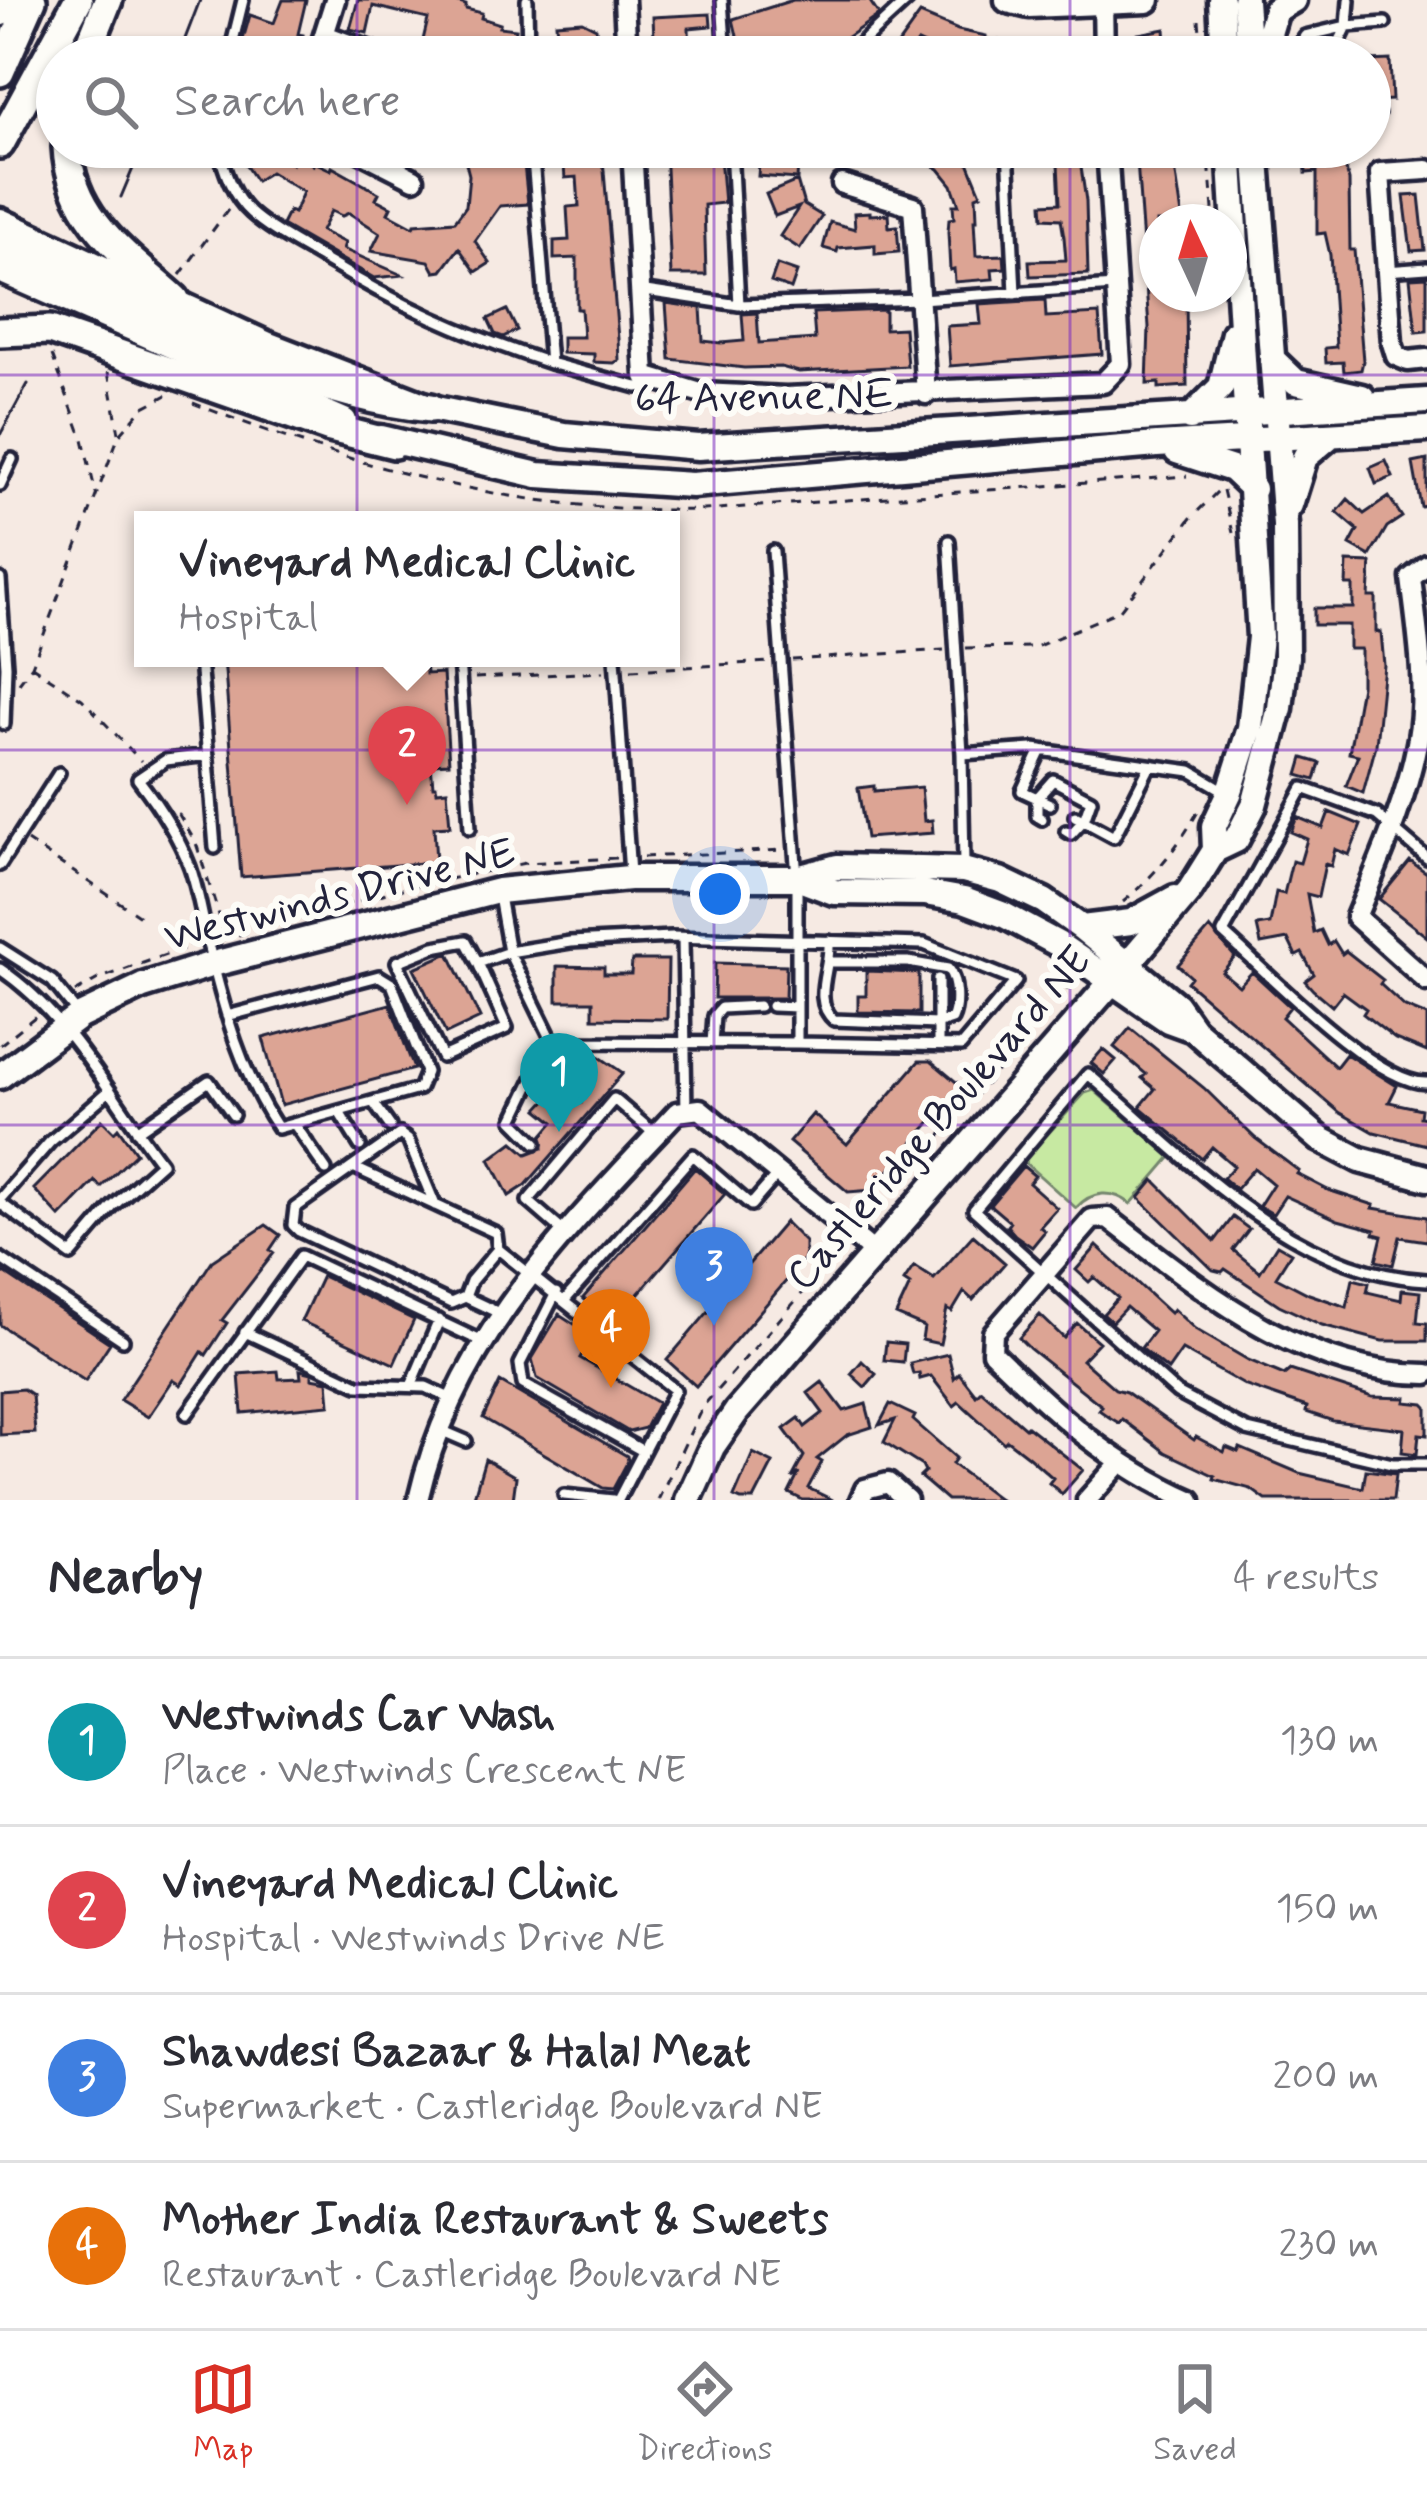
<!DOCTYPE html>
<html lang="en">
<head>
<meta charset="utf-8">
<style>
  :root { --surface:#fff; --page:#f2f2f3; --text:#2b2b33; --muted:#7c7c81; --line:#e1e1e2; --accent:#d93025 }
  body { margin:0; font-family:Mynerve,sans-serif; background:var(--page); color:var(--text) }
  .compass { position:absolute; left:1139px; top:204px; width:108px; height:108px; border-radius:50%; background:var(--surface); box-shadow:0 3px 9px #0004; rotate:356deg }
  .you { position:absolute; left:720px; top:894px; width:42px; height:42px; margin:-30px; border:9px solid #fff; border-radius:50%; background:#1a73e8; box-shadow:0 0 0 18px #1a73e833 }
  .badge { display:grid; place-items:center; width:78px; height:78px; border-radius:50%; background:var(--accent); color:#fff; font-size:39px; font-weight:700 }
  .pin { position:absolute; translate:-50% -99px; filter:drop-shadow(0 3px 6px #0008) }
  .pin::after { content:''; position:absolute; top:63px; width:42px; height:36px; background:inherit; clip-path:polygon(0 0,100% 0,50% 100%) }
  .popup { position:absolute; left:134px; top:511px; width:546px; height:156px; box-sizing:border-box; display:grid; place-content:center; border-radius:0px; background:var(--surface); filter:drop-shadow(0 3px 9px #0005); font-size:39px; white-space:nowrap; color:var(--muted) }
  .popup b { font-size:45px; color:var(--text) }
  .popup::after { content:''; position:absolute; left:50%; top:100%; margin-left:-24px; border:24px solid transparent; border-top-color:var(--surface) }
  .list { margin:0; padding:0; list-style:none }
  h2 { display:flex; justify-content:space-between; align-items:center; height:156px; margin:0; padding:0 48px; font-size:51px }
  h2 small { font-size:39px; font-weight:400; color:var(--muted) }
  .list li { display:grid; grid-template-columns:78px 1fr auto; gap:36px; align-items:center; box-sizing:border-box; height:168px; padding:0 48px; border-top:3px solid var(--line) }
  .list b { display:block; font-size:45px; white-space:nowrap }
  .list p { margin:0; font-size:39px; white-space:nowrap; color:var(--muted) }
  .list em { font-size:39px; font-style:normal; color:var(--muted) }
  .icon { flex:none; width:66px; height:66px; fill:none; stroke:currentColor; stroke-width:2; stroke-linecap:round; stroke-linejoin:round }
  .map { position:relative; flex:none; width:1427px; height:1500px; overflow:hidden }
  .search { position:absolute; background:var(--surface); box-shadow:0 3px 9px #0004; left:36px; right:36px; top:36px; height:132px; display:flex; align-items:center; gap:30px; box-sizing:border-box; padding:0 42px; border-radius:66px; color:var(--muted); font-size:45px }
  .sheet { height:828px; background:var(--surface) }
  nav { display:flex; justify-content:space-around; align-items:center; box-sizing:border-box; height:168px; border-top:3px solid var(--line); background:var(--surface); font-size:33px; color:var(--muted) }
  nav a { display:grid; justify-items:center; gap:6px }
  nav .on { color:var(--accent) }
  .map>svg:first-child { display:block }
  .green { fill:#c7e9a2; stroke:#74866e; stroke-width:3 }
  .building { fill:#dca494; stroke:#22223b; stroke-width:3 }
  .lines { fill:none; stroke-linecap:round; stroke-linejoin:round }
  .lane-casing { stroke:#22223b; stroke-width:18 }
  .street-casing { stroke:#22223b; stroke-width:27 }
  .secondary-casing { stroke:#22223b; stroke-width:33 }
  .primary-casing { stroke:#22223b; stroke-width:36 }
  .path { stroke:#22223b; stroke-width:3; stroke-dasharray:9 9; stroke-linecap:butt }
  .lane { stroke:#fdfcf7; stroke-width:9 }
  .street { stroke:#fdfcf7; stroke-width:18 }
  .secondary { stroke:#fdfcf7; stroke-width:24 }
  .primary { stroke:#fdfcf7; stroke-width:27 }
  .tram { stroke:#22223b; stroke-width:3 }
  .grid { fill:none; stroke:#7b2cbf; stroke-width:3; stroke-opacity:0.55 }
  .labels { text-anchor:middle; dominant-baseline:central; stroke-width:12; stroke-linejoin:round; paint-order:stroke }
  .street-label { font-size:42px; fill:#22223b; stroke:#fdfcf7 }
</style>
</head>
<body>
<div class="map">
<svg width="1427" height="1500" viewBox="0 0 1427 1500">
  <rect width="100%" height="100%" fill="#f6eae3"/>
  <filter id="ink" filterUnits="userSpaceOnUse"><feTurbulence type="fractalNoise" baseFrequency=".00833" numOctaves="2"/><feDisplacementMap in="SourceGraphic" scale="24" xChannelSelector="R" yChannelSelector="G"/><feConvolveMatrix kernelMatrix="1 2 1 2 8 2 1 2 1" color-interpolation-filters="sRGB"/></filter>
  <g filter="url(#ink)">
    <path class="green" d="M1094,1090L1171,1157L1131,1204C1113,1190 1092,1190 1076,1208L1023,1161L1085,1093Z"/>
    <path class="building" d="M283,0H306L298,34L303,35L302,41L295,57H238L250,15L274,23Z
      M358,0H449L466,5V9L482,13L481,18L500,24L499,27L516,29L512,57H481L456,51L455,57H419L428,19L373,6L367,33L350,29Z
      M793,0H869L879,15L846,38L805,57H742L733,19Z
      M710,14L711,26L689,28L690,57H655L653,17Z
      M920,14L958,30L986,36V39L1023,43L1079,41L1080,57H951L918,42L909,55L897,46Z
      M582,21L596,28L598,57H559L556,23Z
      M1165,29L1167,57L1130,56L1128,36Z
      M1390,60L1392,100L1370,101V61Z
      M277,147L292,164L297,155L313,165L314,162L331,170L332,167L379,193L376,199L391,207L388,213L414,227L415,224L455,221L466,206L469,175L466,163L500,155L503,165L524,164L528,204L500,206L475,241L490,263L476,272L459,248L442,271L435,272L429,261L371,251L380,233L349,213L342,216L331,211L321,231L345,243L343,249L402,275L374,278L282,225L289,211L294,213L303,192L270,172L256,181L246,166Z
      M571,147H602L618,339L619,360L614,363L594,362V354L562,353V337H583L581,309H577V258L554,259V241L569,240L567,207L579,206L577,177L565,178L563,155L572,154Z
      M665,147H700L701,158L720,157L724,203L704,205L706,275H671Z
      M902,147H932L941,152L948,147H999L968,162L981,194L976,196L977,220H974L976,256L1004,255L1005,268L992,269L993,279L955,282L954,269L950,270L948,232L949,219L954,218L953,205H959L952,185L939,169Z
      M1021,147H1078L1086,201L1088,274L1030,276L1029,261L1066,260L1064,237L1061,219L1043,218L1042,204L1060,203L1058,164L1055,160L1022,163Z
      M1136,147H1172L1183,222H1157V294H1186L1187,386L1159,388V383L1147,384L1149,327Z
      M760,152L786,154L777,162L798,164L797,179L758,176Z
      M1342,155L1349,181L1350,250H1354L1363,361L1361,370L1344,372L1343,362L1326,363L1325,348L1336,347L1330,255L1325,233L1317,234V172L1306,173L1305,157Z
      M797,181L804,205L822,216L800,249L780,236L799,207L775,216L766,194Z
      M1419,195L1425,250L1411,251L1404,196Z
      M870,212V215L888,214L889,227L897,226L899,252L875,254V245L838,248L837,252L823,248L830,222L855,229L854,213Z
      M777,265L797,272L791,289L771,282Z
      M1427,277V331L1416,332L1410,278Z
      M1045,300L1046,317L1099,314L1102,354L950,366L947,326L981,324L979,304Z
      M666,303L701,308L703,341L721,343L744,341L742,314L757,313L759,343L815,339L813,313L885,310V329L904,328L907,366L799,372L781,367L744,368L670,359Z
      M507,310L517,330L503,337L495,334L488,319Z
      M1427,460V506L1421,507L1413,463Z
      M1386,461L1393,477L1376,484L1370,468Z
      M1389,497L1402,517L1387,527L1370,556L1350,545L1358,530L1337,512L1348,499L1364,514Z
      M1347,562L1371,563L1369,597H1376V632H1381L1384,665L1376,745L1363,793L1346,786L1358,755L1349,753L1361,686V649H1349V625H1314V608H1353V585H1346Z
      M224,658H425L426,674L443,673L449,763L431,764L433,786H436L437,791L447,790L450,826L434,827L436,862L241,877Z
      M1303,758L1320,763L1315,780L1298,775Z
      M874,786V791L921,787L924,821L932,820L933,833L866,838L858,788Z
      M1329,812L1361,825L1349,855L1335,849L1331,866L1325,864L1318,897L1307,894L1314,933L1321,930L1328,945L1334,941L1342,954L1346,951L1383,980L1380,984L1405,1007L1427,1016V1052L1395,1039L1363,1014L1366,1009L1343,992L1332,1006L1313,990L1305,981L1314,974L1302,953L1296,956L1288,939L1261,944L1257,926L1270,924L1276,892L1284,894L1292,861L1300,863L1307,839L1291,832L1297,817L1323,828Z
      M1410,861L1427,873V937L1379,899Z
      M1210,928L1235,957L1222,972L1239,986L1252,972L1290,1007L1282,1017L1336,1067L1346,1054L1397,1086L1389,1102L1421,1109L1420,1117L1427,1118V1145L1374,1132L1339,1112L1187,982L1191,977L1178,965Z
      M449,953L480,1018L446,1034L414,968Z
      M632,960H668L667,1019L593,1018V1001H557V966L604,967V974H631Z
      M715,963L786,965L785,998H714Z
      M866,971L919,973V1013L858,1012V996H866Z
      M390,1004L414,1069L281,1105L263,1038Z
      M1130,1028L1204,1088L1255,1138L1299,1171L1297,1174L1328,1190L1374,1205L1373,1208L1427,1217V1241L1400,1237L1393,1265L1376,1261L1382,1236L1374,1234L1375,1230L1338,1220L1285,1196L1273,1214L1259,1206L1273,1184L1254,1168L1236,1189L1223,1178L1234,1166L1212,1147L1202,1159L1140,1107L1155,1089L1142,1078L1146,1074L1114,1047Z
      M1103,1049L1116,1060L1104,1074L1091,1063Z
      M591,1051L623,1073L526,1185L509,1196L490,1159L513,1142L527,1154L543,1148L542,1136L554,1122L538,1109L550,1096L565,1108L569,1104L581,1103V1090L593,1077L579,1065Z
      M919,1061H931L961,1086L873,1190L848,1192L789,1142L813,1114L847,1144Z
      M102,1120L114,1132L118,1128L136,1153L101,1187L95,1181L60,1217L34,1189Z
      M1023,1166L1035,1176L1029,1183L1057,1208L1040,1227L1045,1231L1032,1247L1015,1235L1007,1226L1010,1222L990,1205Z
      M695,1168L725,1194L612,1324L583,1298Z
      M1154,1180L1215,1241L1233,1217L1249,1229L1233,1250L1260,1272L1277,1245L1291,1253L1276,1277L1309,1294L1347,1307L1353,1279L1369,1283L1367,1292L1401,1300L1402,1290L1420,1292L1417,1322L1427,1323V1341H1382L1322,1325L1279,1305L1225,1269L1222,1272L1213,1270L1139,1198Z
      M785,1222L805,1242V1259L696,1386L667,1360Z
      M266,1225L280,1235L270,1250L274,1253L222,1320L227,1323L206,1355L202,1352L181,1385L173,1380L148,1417L120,1400L212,1261Z
      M973,1235L1005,1263L973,1300L964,1292L952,1312L947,1309L940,1344L922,1340L924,1327L896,1315L910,1285L904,1281L914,1266L934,1279Z
      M1097,1246L1170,1313L1173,1309L1195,1329L1248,1360L1284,1375L1290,1370L1372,1397L1406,1398L1405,1402L1424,1404L1427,1407V1435L1419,1434L1417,1454L1402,1452L1404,1429L1333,1421L1306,1412L1307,1407L1246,1386L1182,1350L1168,1370L1141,1348L1154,1331L1126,1307L1112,1322L1103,1314L1118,1298L1094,1277L1089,1282L1076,1270Z
      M0,1270L110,1343L85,1381L0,1325Z
      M322,1276L414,1320L394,1364L301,1321Z
      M559,1314L593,1336L580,1358L658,1403L645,1428L629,1432L537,1378L532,1359Z
      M1040,1315L1064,1338L1077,1323L1099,1342L1082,1360L1115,1389L1126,1392L1194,1440L1196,1437L1224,1452L1226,1447L1238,1452L1240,1448L1299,1473L1363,1488L1366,1470L1396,1474L1393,1500H1266L1251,1489L1214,1479L1215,1476L1165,1452L1122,1419L1119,1423L1109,1417L1099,1410L1102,1406L1030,1349L1019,1338Z
      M886,1342L905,1344L903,1362L884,1360Z
      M948,1354L954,1378L959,1373L976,1395L981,1390L1025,1428L1027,1426L1083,1470L1062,1494L1049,1483L1053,1478L1029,1457L1007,1440L1004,1443L959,1402L954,1406L931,1376L920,1379L919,1373L913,1374L910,1363Z
      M862,1361L876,1374L865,1387L851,1374Z
      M300,1370L312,1373V1378L328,1381L330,1405L242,1413L239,1374L278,1371L279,1379L301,1378Z
      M500,1382L627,1456L628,1461L613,1489L603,1488L483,1418Z
      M822,1382L844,1411L866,1404L872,1427L847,1435L817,1459L822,1462L808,1488L833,1500H803L789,1493L799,1473L792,1478L804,1456L784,1429L799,1418L805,1427L823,1413L808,1393Z
      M23,1389L32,1395L35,1433L0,1435V1391Z
      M890,1404L915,1416L913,1420L956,1458L952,1464L1000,1500H947L932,1487L920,1477L925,1472L922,1466L884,1442L895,1420L879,1425Z
      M753,1453L773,1463L754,1500H741L734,1497Z
      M485,1459L516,1477L513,1500H473Z"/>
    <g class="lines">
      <g class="lane-casing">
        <path id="lane" d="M527,0L528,57
          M722,0L726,57
          M1349,0L1347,26L1385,23
          M324,30L397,57
          M229,57L243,0
          M846,57L908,0
          M1291,57L1305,36L1347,26
          M1332,57L1347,26
          M1370,114H1378
          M218,147C224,170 232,196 251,213C271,231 298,244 321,258C398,305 465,335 550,363
          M532,147L550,363L637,387L654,385
          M731,147L739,305L920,299L1115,286
          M1008,147L1015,293
          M1386,271L1427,268
          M639,290L739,305
          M0,485L12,459
          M949,541L962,754L964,865
          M773,551L797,878C797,933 797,988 797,1043L961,1046L1016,981L924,944L672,937L570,942L509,952L553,1042L797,1043
          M0,579L6,666L4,724
          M459,658L470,828
          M615,658L630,874
          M200,659L215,848
          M1041,750L1022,791L1050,804
          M962,754L1033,749L1191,771L1225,791
          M208,755L166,760L138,779C159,806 178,835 190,867C199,893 203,921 209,948C225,1013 241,1073 278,1128L419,1089L426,1072L392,984L379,976L227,1016
          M1075,816L1114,837L1150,766
          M1042,819L1037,816V798L1053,780L1091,800L1084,820L1071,834L1066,831
          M1427,858L1377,815L1303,788L1223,933C1264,969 1376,1085 1427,1083
          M0,865L59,773
          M683,938L686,1111
          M829,941C831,969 811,1000 834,1020L937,1024L952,1019C958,1006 957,980 948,969L908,962H830
          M0,948L52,981L80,1016
          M478,963L507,1028L442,1057L397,962L434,947L466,941L478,963L509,952L499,896
          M0,969C70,1016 111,1098 161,1163L112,1207L71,1255L0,1203
          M938,979V1045
          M772,1006L797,1007
          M553,1042L538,1068L575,1097
          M712,1043L714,1016L721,1008L759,1006
          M373,1102L390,1126
          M339,1112L360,1146
          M295,1125L326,1170
          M137,1131L209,1081L233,1115
          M536,1143L513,1120L538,1068
          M353,1167L400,1134L408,1140L435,1205
          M0,1199L50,1142L108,1092
          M565,1233L528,1201L614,1099L656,1135
          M0,1258L123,1340
          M1427,1280C1290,1273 1186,1157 1088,1074L974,1210L1177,1393L1247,1430L1392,1464H1427
          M556,1293L520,1364L523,1384L643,1451
          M465,1297L451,1303L299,1231L293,1225L295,1208L353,1167L496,1233L498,1249
          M565,1300L693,1155L751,1205L777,1175
          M499,1313L465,1297L471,1281L498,1249L675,1390L618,1500
          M245,1332L358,1385L426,1387L452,1399
          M411,1386L439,1320
          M187,1414L301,1256L483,1342
          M438,1429L466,1441
          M564,1495L613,1500"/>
      </g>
      <g class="street-casing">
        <path id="street" d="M624,0L627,57
          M1103,0L1104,57
          M317,57L335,0
          M351,147L414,179
          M632,147L645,376L701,393L786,397L1103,383L1121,364L1107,147
          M1427,170L1380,173L1392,343L1396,356L1408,361L1427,359
          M842,184L913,206L926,394
          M1427,565L1411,578C1417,629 1427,687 1418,738C1407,800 1380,859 1356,917L1427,981
          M418,1500C455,1337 567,1230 677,1112L700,1109L875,1253
          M860,1500L865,1489L888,1483L907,1500
          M1087,1500L1120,1463
          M1191,1500C1113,1466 1052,1411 992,1352L993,1333L1092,1219L1108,1218C1202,1290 1302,1374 1427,1374"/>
      </g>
      <g class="secondary-casing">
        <path id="secondary" d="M1008,0L1029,5L1147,0
          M1221,0L1224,57
          M1245,0L1249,57
          M1262,57L1276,10L1293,0
          M0,221L266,344L431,408L564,435L698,447L1427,401
          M0,270L344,421
          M1273,360L1296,382L1362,397
          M1190,418L1221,387L1234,333
          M381,438L538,475L692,485L1157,445L1427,429
          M1177,451L1232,469L1253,489
          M1290,505L1305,457L1330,436
          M1215,850L1214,826L1229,794L1250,728L1260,637L1230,147
          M797,878L834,892L925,893L964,900L1004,915L1058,944L1168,1020L1190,1028
          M1082,928L1131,922L1175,898
          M0,1076L80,1016L143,986L213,964L498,891L629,878H797L837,867L963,870L1000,880L1044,901L1082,928L1176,1005L1193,1029L1320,1139L1360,1160L1427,1178
          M688,1500L712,1447L737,1411L1136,954L1190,890L1215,850L1236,840L1254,805L1280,708L1286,657L1285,525L1256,147"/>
      </g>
      <g class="primary-casing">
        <path id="primary" d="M0,12L7,0
          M85,57L108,0
          M0,72L32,0
          M0,144L78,0
          M67,147C70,218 127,256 175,299
          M0,247C128,304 293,395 431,408
          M0,332L50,330L330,428L394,444"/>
      </g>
      <path class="path" d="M1199,20L1202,57
        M1208,147L1214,222
        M180,275L230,207
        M52,355L83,439L96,494
        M108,372L119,433
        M193,403C363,470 519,513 704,510L1187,476
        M1223,490L1233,533
        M966,648L1036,647L1120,610L1191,518L1221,488
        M792,660L944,650
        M32,666L82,699L141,761
        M631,670L771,662
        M475,678L603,672
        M19,683L32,666L119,435L144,407L167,395
        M178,813L196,843L226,937
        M27,841L140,916
        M643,857L784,850
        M1123,902C1156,874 1179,846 1200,808
        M159,924L190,945
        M221,940L397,890L525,863L616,858
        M75,992L98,979L194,945
        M0,1045L36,1016
        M866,1221L1067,991L1070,976
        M658,1500L703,1406L844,1246"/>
      <use href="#lane" class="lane"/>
      <use href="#street" class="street"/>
      <use href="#secondary" class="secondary"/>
      <use href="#primary" class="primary"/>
      <path class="tram" d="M178,57L200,0
        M121,197L142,147
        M0,435L28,384"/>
    </g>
  </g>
  <path class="grid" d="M357,0V57M714,0V57M1070,0V57M357,147V1500M714,147V1500M1070,147V1500M0,375H1427M0,750H1427M0,1125H1427"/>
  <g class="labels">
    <g class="street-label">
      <text transform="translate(764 398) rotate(-1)">64 Avenue NE</text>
      <text transform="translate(340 896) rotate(-14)">Westwinds Drive NE</text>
      <text transform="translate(940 1119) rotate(-49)">Castleridge Boulevard NE</text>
    </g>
  </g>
</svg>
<svg class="compass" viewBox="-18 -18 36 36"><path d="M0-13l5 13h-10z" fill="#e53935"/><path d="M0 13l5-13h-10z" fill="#7c7c81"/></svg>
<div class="you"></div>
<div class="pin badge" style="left:559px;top:1132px;background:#0f9aa8">1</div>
<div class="pin badge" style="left:407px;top:805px;background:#e0444e">2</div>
<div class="popup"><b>Vineyard Medical Clinic</b>Hospital</div>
<div class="pin badge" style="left:714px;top:1326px;background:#3f7fe0">3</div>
<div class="pin badge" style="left:611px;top:1388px;background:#e8710a">4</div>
<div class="search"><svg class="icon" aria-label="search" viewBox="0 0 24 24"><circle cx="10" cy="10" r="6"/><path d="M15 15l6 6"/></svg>Search here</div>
</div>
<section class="sheet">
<h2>Nearby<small>4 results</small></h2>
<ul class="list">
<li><span class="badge" style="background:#0f9aa8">1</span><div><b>Westwinds Car Wash</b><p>Place · Westwinds Crescent NE</p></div><em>130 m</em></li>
<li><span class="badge" style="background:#e0444e">2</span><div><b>Vineyard Medical Clinic</b><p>Hospital · Westwinds Drive NE</p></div><em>150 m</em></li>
<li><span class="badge" style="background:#3f7fe0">3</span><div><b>Shawdesi Bazaar &amp; Halal Meat</b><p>Supermarket · Castleridge Boulevard NE</p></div><em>200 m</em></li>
<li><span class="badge" style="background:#e8710a">4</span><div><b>Mother India Restaurant &amp; Sweets</b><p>Restaurant · Castleridge Boulevard NE</p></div><em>230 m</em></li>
</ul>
</section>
<nav>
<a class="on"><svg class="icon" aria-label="map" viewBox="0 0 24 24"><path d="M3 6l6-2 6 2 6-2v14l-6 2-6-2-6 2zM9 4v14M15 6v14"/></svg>Map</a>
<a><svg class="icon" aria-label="directions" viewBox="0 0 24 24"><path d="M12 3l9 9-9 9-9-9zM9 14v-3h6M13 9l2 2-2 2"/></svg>Directions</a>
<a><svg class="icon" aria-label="saved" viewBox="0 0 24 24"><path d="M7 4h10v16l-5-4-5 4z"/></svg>Saved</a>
</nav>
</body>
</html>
